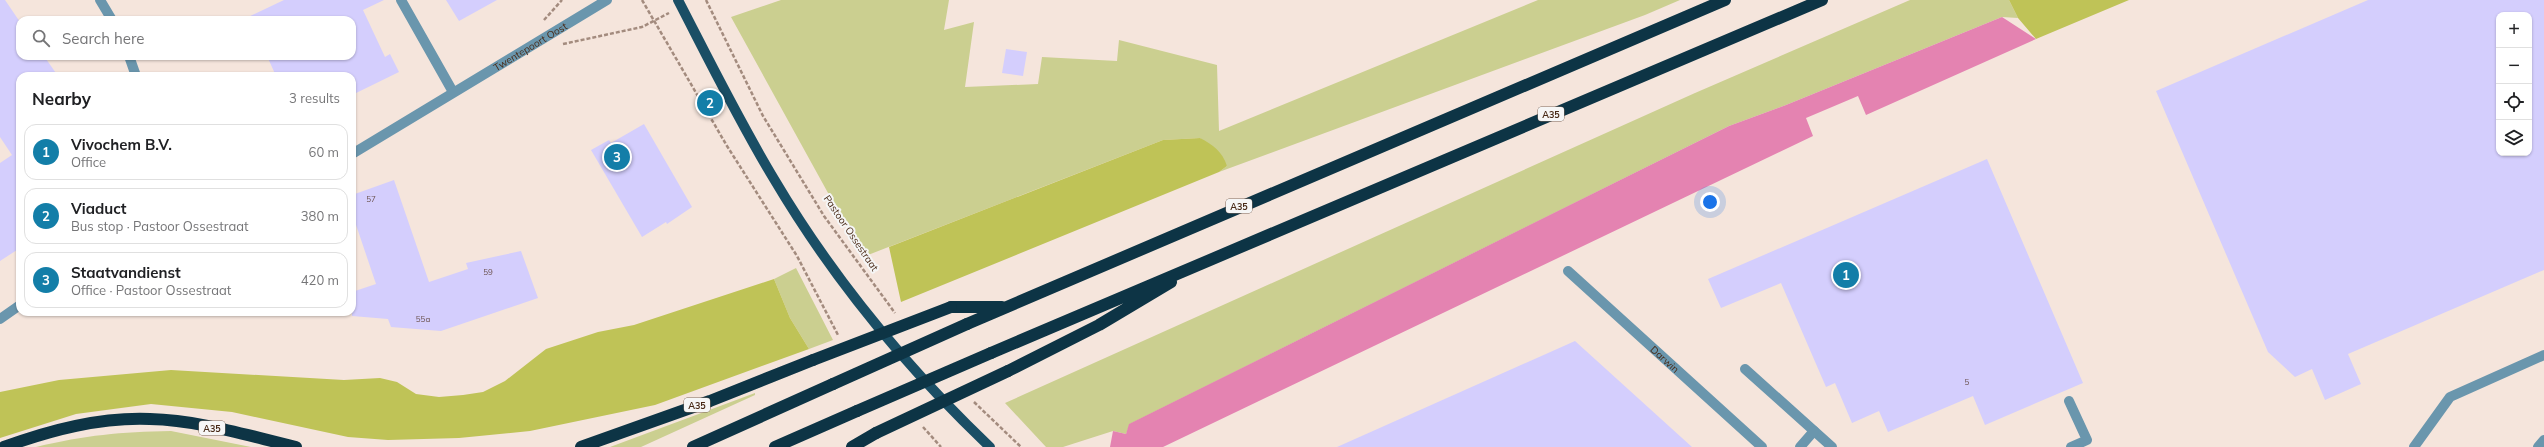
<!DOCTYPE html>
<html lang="en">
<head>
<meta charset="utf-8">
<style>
  :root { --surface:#fff; --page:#f2f2f2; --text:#202124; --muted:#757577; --line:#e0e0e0; --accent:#137ea8 }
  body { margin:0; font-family:Mulish,sans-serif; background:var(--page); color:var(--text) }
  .controls { position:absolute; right:12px; top:12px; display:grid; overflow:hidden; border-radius:8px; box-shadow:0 1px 3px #0004 }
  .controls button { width:36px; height:36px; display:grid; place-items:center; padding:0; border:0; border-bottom:1px solid var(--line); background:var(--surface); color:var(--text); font:20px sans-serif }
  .you { position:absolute; left:1710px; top:202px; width:14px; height:14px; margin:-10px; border:3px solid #fff; border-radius:50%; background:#1a73e8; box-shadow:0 0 0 6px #1a73e833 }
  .badge { display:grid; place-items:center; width:26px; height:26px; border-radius:50%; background:var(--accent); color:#fff; font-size:13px; font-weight:700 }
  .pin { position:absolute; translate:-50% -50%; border:2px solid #fff; box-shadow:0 1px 4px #0006 }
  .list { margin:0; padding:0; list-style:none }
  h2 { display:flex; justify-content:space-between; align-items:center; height:52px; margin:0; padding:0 16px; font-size:17px }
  h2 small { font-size:13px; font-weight:400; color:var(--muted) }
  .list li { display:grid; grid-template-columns:26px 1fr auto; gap:12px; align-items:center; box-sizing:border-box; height:56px; margin:0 8px 8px; padding:0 8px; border:1px solid var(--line); border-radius:12px }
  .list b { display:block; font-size:15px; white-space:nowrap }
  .list p { margin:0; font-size:13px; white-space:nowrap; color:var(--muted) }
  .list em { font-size:13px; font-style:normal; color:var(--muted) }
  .icon { flex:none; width:22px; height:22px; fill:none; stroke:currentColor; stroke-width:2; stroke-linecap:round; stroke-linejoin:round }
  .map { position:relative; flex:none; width:2544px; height:447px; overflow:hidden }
  .search { position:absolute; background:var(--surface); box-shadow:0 1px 3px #0004; left:16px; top:16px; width:340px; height:44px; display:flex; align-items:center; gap:10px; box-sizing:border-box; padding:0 14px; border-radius:12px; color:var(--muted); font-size:15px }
  .panel { position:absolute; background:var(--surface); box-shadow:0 1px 3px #0004; left:16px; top:72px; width:340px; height:244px; border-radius:12px }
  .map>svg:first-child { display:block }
  .green { fill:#cbcf90 }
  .forest { fill:#bfc357 }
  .water { fill:#e483b1 }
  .building { fill:#d4cefd; fill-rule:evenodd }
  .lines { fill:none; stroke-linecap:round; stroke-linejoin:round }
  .path { stroke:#a38b7e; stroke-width:2.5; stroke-dasharray:4 2; stroke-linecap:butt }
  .minor { stroke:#6a96ad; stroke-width:10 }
  .major { stroke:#1a4e65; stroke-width:10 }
  .highway { stroke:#0d3445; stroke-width:12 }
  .highway-bridge { stroke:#0d3445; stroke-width:12 }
  .labels { text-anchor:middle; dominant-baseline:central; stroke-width:4; stroke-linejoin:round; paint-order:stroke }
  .number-label { font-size:8px; fill:#6c5350 }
  .shield { fill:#f6f6f6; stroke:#7d675a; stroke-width:1 }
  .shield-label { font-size:9px; font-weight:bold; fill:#492a17 }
  .street-label { font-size:10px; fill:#492a17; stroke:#f6f6f6 }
</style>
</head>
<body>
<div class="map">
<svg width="2544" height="447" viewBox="0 0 2544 447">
  <rect width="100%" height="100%" fill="#f5e5dc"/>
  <path class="green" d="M781,0H949L944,30L974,22L965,87L1038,84L1042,57L1117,61L1119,40L1217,65L1219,131L1538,0H1680L1645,15L1219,172L1227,166L1200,138L1163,140L868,255L833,202L731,17Z
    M1910,0H2009L2018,18L2002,17L1786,105L1729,126L1130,424L1126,434L1113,431L1063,447H1046L1005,403L1695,93Z
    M796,268L833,340L809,349L790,318L774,279Z
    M755,393V395L641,447H610Z
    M171,431L251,447H36C86,435 120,432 171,431Z"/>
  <path class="forest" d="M2009,0H2129L2036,39L2018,18Z
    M1200,138C1213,145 1222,151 1227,166L1219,172L901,302L889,247L1163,140Z
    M774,279L790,318L809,349L655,405L530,431L459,438L388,440L348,437L232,412L151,404L76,414L0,438V392L59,380L171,370L344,380L380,378L397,382L416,394L439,397L463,395L483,392L505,381L546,349L598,332L634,325Z"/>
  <path class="water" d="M2002,17L2036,39L1866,115L1858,96L1806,118L1813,136L1163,447H1110L1113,431L1126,434L1129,424L1729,126L1786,105Z"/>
  <path class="building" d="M0,0H5L20,22V56H44L58,76H20V248L0,261V163L12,155L0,137Z
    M284,0H384L363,10L385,57L390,54L399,72L352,95V76H276L267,56H352V20H242Z
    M446,0H497L459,21Z
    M2368,0H2544V270L2348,354L2361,384L2325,400L2312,369L2295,377L2268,352L2156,91ZM2499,15H2529V153H2499Z
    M1006,49L1027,52L1023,76L1002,73Z
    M644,124L692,207L667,224L666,222L642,237L591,150L609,140L611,143Z
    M1987,159L2083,383L1985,425L1973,396L1888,432L1879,411L1852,423L1835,383L1826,387L1781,283L1721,308L1708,279Z
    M394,180L429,282L468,269L466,263L521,251L538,298L441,331L391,327L388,319L352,316V292L376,284L352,213V195Z
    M1575,341L1692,447H1337Z"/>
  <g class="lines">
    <path class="path" d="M642,0L727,146L797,256L838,335
      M706,0L763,116L824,216L895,313
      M544,20L562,0
      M563,44L642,27L669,13
      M974,402L1021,447
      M923,427L941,447"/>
    <g class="minor">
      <path d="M100,0L112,20"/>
      <path d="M401,0L453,92"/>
      <path d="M129,56L136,76"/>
      <path id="s1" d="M352,154L607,0"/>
      <path id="s2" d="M1568,271L1762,447"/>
      <path d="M0,319L20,305"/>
      <path d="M1745,369L1832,447"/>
      <path d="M2069,401L2087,440L2071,447"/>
      <path d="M1800,447L1814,431"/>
      <path d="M2414,447L2450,397L2544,355"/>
      <path d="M2538,447L2544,440"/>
    </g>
    <path class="major" d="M678,0C709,60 739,121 774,179C832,277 908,369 990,447"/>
    <path class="highway" d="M951,307H1002
      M967,324L1725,0
      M991,353L1822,0
      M1008,371L1099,325L1171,282
      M4,447C51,430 100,417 150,419C199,420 249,436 296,447
      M581,447L710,401L813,360
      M693,447L833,384
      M775,447L857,411
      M852,447L876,433"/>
    <path class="highway-bridge" d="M813,360L951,307
      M833,384L967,324
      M857,411L991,353
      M876,433L1008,371"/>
  </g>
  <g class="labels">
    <g class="number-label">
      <text x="371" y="199">57</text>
      <text x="488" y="272">59</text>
      <text x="423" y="319">55a</text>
      <text x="1967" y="382">5</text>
    </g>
    <g class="shield">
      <rect x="1538" y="107" width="26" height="14" rx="3"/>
      <rect x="1226" y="199" width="26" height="14" rx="3"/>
      <rect x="684" y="398" width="26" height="14" rx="3"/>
      <rect x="199" y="421" width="26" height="14" rx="3"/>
    </g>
    <g class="shield-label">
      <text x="1551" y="114">A35</text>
      <text x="1239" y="206">A35</text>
      <text x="697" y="405">A35</text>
      <text x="212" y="428">A35</text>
    </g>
    <g class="street-label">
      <text stroke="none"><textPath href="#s1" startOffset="208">Twentepoort Oost</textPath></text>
      <text transform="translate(851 233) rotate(56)">Pastoor Ossestraat</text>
      <text stroke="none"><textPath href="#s2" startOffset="131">Darwin</textPath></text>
    </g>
  </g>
</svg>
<div class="controls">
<button>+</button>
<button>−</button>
<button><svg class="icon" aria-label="locate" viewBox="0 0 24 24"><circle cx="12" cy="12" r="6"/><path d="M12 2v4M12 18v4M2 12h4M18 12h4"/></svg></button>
<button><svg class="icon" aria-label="layers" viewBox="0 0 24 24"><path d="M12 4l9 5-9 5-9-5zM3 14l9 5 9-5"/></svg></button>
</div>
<div class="you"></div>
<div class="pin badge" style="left:1846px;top:275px">1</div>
<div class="pin badge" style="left:710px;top:103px">2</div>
<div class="pin badge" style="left:617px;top:157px">3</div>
<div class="search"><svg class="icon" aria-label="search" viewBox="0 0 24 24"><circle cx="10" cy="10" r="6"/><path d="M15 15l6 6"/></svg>Search here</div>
<section class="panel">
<h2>Nearby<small>3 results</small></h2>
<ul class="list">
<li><span class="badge">1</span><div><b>Vivochem B.V.</b><p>Office</p></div><em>60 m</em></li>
<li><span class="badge">2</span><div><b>Viaduct</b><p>Bus stop · Pastoor Ossestraat</p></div><em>380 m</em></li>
<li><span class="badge">3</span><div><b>Staatvandienst</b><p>Office · Pastoor Ossestraat</p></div><em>420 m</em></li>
</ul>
</section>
</div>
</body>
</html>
